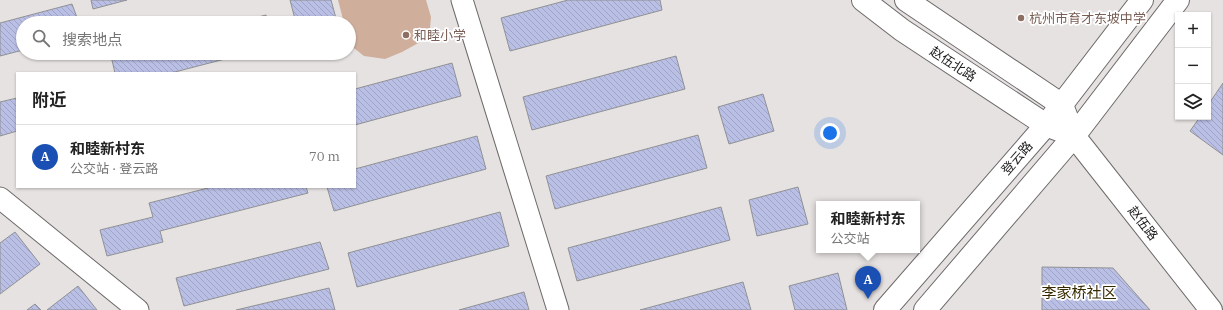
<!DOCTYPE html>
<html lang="zh">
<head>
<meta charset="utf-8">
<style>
  :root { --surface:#fff; --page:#f6f6f6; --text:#222; --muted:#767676; --line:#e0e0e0; --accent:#665422 }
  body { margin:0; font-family:"IBM Plex Serif","Noto Sans SC",serif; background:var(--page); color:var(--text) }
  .controls { position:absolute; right:12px; top:12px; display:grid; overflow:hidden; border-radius:0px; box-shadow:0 1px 3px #0004 }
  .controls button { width:36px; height:36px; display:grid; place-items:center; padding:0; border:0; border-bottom:1px solid var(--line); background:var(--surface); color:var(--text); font:20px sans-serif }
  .you { position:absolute; left:830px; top:133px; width:14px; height:14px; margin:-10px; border:3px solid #fff; border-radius:50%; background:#1a73e8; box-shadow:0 0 0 6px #1a73e833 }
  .badge { display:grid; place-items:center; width:26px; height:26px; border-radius:50%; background:var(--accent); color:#fff; font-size:13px; font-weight:700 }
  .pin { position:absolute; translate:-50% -33px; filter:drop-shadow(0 1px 2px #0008) }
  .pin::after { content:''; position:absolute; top:21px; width:14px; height:12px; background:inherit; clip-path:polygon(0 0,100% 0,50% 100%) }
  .popup { position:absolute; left:816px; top:201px; width:104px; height:52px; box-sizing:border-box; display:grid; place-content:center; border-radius:0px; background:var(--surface); filter:drop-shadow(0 1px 3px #0005); font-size:13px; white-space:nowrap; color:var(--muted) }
  .popup b { font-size:15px; color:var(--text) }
  .popup::after { content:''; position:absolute; left:50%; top:100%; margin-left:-8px; border:8px solid transparent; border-top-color:var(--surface) }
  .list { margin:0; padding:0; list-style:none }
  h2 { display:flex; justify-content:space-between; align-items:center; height:52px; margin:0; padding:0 16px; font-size:17px }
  h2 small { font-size:13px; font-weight:400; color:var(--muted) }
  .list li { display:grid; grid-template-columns:26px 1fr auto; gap:12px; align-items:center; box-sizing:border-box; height:64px; padding:0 16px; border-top:1px solid var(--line) }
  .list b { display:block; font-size:15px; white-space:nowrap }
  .list p { margin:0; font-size:13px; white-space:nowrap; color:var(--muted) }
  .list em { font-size:13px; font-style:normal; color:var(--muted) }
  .icon { flex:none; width:22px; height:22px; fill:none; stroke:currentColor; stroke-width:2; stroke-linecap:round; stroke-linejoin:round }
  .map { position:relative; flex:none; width:1223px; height:310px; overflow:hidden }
  .search { position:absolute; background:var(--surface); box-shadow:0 1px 3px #0004; left:16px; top:16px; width:340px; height:44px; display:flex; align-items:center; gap:10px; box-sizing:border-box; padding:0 14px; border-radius:22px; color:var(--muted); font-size:15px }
  .panel { position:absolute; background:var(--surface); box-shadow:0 1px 3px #0004; left:16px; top:72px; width:340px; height:116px; border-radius:0px }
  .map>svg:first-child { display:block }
  .pitch { fill:#cfae9c }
  .building { fill:url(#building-back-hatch); stroke:#909194 }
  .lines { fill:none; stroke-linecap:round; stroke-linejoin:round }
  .street-casing { stroke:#6d6a69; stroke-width:23 }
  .secondary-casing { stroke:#6d6a69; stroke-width:24 }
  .primary-casing { stroke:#6d6a69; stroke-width:24 }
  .street { stroke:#fff; stroke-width:21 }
  .secondary { stroke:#fff; stroke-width:22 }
  .primary { stroke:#fff; stroke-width:22 }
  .education-dot { fill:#8d6e63; stroke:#fff; stroke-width:1.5 }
  .labels { text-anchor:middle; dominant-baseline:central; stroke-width:3.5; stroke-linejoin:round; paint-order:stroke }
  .education-label { font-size:13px; fill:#785e54; stroke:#fff; text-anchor:start }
  .street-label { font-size:13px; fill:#201f1e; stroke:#fff }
  .quarter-label { font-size:15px; fill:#392b01; stroke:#fff }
</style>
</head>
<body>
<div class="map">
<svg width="1223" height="310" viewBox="0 0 1223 310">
  <defs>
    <pattern id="building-back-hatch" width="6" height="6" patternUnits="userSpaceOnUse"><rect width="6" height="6" fill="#babfe5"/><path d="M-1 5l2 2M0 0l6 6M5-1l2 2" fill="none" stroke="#a0a4c4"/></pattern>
  </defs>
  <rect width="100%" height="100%" fill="#e6e2e1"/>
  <path class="pitch" d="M338,0H426L431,17L430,28L422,41L402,52L385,59L364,56L350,45L349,23H344Z"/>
  <path class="building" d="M91,0H127L93,9Z
    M290,0H331L337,22L332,23H296Z
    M568,0H660L662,10L510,51L501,18Z
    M72,4L79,23H23V50L0,56V23Z
    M266,15L268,23H235Z
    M120,53H248L171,73H115L111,56Z
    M676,56L685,89L532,130L523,97Z
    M452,63L461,96L355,125V89Z
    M1223,83V155L1190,131L1200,117H1208V105Z
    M763,94L774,131L729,144L718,107Z
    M17,98V131L0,136V102Z
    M698,135L707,168L555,209L546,176Z
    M477,136L486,169L334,211L327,187H355V169Z
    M212,187H306L308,193L160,231L163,242L107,256L100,230L153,217L149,203Z
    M798,187L808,224L757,236L749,200Z
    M721,207L730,240L577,281L568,248Z
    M500,212L509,246L357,287L348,253Z
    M15,232L40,264L0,294V243Z
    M320,242L329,269L184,306L176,278Z
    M1042,267L1113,268L1150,310H1042Z
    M838,273L847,310H795L789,286Z
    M743,282L751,310H640Z
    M78,286L97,310H47Z
    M329,288L335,310H236Z
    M524,292L529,310H459Z
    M35,304L41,310H27Z"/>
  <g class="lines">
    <g class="street-casing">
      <path id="street" d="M462,0L558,310
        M0,198L138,310"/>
    </g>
    <g class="secondary-casing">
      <path id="secondary" d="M863,0L902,30L1046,125L1064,132
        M906,0L1062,105L1074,136L1211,310"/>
    </g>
    <g class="primary-casing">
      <path id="primary" d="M885,310L1046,125L1142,0
        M925,310L1074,136L1178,0"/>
    </g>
    <use href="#street" class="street"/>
    <use href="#secondary" class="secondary"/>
    <use href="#primary" class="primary"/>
  </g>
  <g class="education-dot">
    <circle cx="1021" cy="18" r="4"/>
    <circle cx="406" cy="35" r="4"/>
  </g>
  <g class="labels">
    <g class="education-label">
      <text x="1029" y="18">杭州市育才东坡中学</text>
      <text x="414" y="35">和睦小学</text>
    </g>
    <g class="street-label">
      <text transform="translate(953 64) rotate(33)">赵伍北路</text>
      <text transform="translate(1017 158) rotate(-49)">登云路</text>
      <text transform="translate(1143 223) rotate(52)">赵伍路</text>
    </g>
    <g class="quarter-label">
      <text x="1079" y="292">李家桥社区</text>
    </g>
  </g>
</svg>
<div class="controls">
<button>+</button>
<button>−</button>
<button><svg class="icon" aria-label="layers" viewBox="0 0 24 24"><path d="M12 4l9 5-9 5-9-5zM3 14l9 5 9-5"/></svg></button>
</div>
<div class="you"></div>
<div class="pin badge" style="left:868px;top:299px;background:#1a4fb4">A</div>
<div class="popup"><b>和睦新村东</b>公交站</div>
<div class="search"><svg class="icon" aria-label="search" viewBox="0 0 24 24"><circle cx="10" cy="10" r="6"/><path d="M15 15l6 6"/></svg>搜索地点</div>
<section class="panel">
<h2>附近<small></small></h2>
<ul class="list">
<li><span class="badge" style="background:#1a4fb4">A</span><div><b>和睦新村东</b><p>公交站 · 登云路</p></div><em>70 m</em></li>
</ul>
</section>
</div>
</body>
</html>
